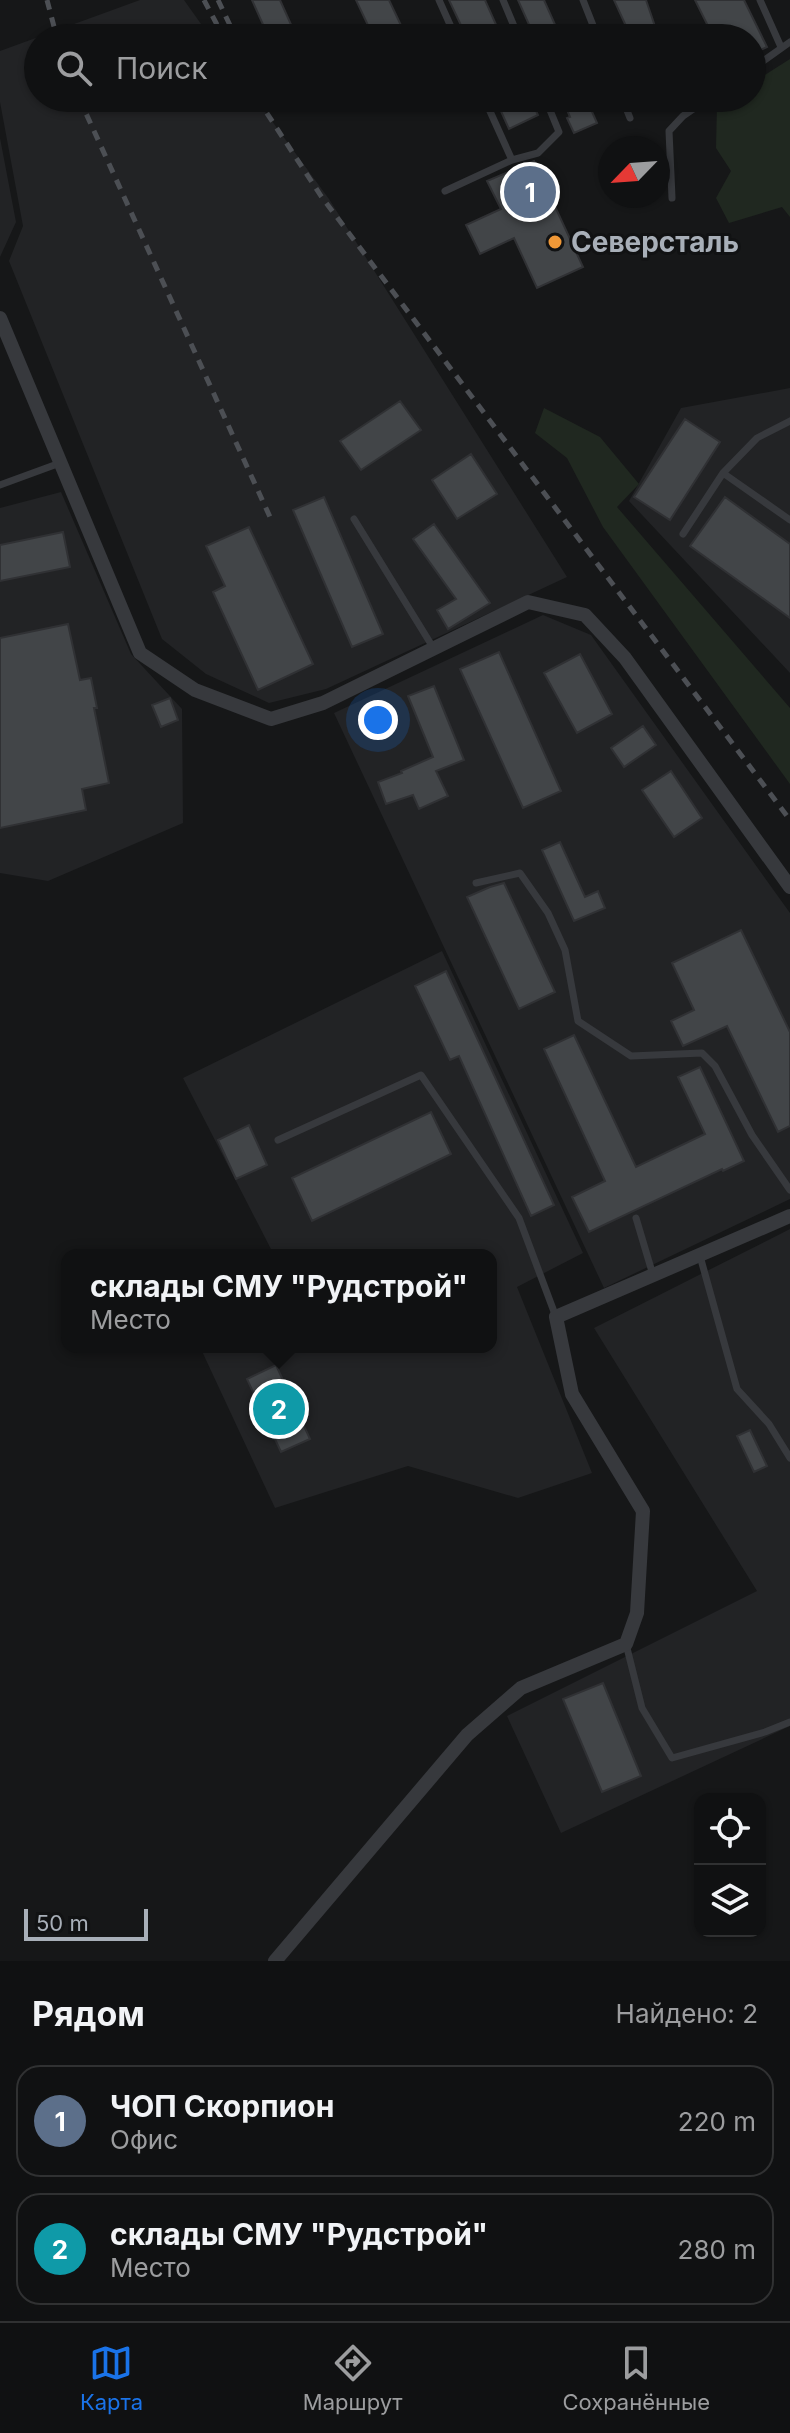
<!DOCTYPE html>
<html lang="ru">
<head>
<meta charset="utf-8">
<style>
  :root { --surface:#101112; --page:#191a1b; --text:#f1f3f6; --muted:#9c9d9f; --line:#303132; --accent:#1a73e8 }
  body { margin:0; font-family:Inter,sans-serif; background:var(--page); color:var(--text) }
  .controls { position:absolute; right:24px; bottom:24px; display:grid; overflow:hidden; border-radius:16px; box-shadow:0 2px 6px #0004 }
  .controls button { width:72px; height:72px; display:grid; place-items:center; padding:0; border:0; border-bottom:2px solid var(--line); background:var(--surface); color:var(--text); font:40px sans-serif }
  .compass { position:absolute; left:598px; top:136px; width:72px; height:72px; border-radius:50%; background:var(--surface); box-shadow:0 2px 6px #0004; rotate:245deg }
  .scale { position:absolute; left:24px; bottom:20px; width:124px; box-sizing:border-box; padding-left:8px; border:4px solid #a8afb8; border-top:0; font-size:22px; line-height:28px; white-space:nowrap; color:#a8afb8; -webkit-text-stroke:6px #111213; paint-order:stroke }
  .you { position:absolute; left:378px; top:720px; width:28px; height:28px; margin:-20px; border:6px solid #fff; border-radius:50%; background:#1a73e8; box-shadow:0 0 0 12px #1a73e833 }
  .badge { display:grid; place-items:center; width:52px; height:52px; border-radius:50%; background:var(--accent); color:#fff; font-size:26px; font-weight:700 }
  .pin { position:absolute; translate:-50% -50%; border:4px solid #fff; box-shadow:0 2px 8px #0006 }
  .popup { position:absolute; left:61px; top:1249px; width:436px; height:104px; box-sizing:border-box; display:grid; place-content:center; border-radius:16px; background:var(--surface); filter:drop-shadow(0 2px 6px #0005); font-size:26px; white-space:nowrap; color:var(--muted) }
  .popup b { font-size:30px; color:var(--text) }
  .popup::after { content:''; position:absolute; left:50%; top:100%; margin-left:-16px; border:16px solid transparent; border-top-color:var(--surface) }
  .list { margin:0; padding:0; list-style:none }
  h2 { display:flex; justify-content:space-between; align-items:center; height:104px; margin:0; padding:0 32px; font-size:34px }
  h2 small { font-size:26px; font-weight:400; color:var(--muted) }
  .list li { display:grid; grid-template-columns:52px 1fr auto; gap:24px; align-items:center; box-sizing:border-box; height:112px; margin:0 16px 16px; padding:0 16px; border:2px solid var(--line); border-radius:24px }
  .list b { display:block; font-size:30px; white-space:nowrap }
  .list p { margin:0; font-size:26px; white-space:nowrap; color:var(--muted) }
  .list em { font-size:26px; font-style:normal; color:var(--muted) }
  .icon { flex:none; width:44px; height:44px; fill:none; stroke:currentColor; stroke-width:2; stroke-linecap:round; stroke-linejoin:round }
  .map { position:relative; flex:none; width:790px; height:1961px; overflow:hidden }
  .search { position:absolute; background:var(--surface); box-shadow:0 2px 6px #0004; left:24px; right:24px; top:24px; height:88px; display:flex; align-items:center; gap:20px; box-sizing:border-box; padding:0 28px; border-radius:44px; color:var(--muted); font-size:30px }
  .sheet { height:360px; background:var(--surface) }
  nav { display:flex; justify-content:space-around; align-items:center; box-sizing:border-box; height:112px; border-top:2px solid var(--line); background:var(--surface); font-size:22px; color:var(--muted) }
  nav a { display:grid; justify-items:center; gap:4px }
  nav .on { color:var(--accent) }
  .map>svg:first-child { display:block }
  .built { fill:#222325 }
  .green { fill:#202820 }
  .building { fill:#424548; stroke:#303134; stroke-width:2 }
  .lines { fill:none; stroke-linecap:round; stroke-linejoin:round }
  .service { stroke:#37393d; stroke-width:7 }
  .minor { stroke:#37393d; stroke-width:14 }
  .rail { stroke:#4c4f54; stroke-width:5; stroke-dasharray:10 8; stroke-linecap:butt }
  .poi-dot { fill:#f09837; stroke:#111213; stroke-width:3 }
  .labels { text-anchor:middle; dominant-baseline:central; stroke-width:6; stroke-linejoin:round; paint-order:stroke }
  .poi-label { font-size:28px; font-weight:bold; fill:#a8afb8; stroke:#111213; text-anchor:start }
</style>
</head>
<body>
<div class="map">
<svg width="790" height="1961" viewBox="0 0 790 1961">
  <rect width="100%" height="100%" fill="#161718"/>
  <path class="built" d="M140,0H184L211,38H38V98H255L329,199L567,577L326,689L269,703L206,674L162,639L9,261L23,226L0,102V51Z
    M0,138L16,222L0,257Z
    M790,388V673L629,501L681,408Z
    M61,492L131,654L182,709L183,823L48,881L0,873V508Z
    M543,615L591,635L790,913V1199L604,1288L334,713Z
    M442,951L583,1253L517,1287L592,1473L518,1498L408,1466L275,1508L200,1347H491V1255H274L183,1078Z
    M790,1229V1726L561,1833L507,1716L757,1591L594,1328Z"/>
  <path class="green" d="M790,59V217L782,207L729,223L716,198L731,171L716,148L717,105L728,98H752V83Z
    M544,408L600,437L639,484L617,507L790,708V784L603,527L567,458L535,433Z"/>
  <path class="building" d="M252,0H280L293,29L269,38Z
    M356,0H389L407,38H374Z
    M449,0H485L502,38H467Z
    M518,0H544L561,38H535Z
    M614,0H646L659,38H604V34L626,26Z
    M695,0H744L767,47L752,54V38H714Z
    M495,98H530L538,115L509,129Z
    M562,98H586L597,123L574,133L567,118L570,117Z
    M534,161L583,267L537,288L514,238L480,254L466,225L501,209L487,181Z
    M400,401L421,430L361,470L340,441Z
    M685,419L720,442L670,520L634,497Z
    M471,454L497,494L457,519L432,480Z
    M324,497L383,634L352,647L293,510Z
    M725,497L790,544V618L690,546Z
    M434,524L490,603L448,629L437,610L456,599L413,539Z
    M249,527L313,664L258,690L213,592L225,586L206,546Z
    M63,532L70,567L0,581V545Z
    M68,624L80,680L91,678L97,708H94L109,783L82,789L86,810L0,828V638Z
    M499,652L561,791L523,808L460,669Z
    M580,654L612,714L577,733L544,673Z
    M434,686L464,760L436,771L448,796L419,809L413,795L386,804L378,782L402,773L401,771L433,757L408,696Z
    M170,698L178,720L161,727L152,705Z
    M643,726L656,745L624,767L611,748Z
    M671,771L702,818L674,837L642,790Z
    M560,842L585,897L598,891L605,908L574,921L542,850Z
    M504,883L555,992L519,1009L467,897L490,887Z
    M741,930L790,1032V1126L778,1132L727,1026L683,1046L671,1021L694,1010L672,963Z
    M446,971L554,1205L531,1216L459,1056L450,1060L415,986Z
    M574,1035L636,1167L705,1134L678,1077L700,1067L744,1161L723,1171L722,1169L589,1232L572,1197L605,1181L544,1049Z
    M431,1112L451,1154L312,1221L292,1178Z
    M249,1125L267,1165L236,1179L218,1140Z
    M276,1365L310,1439L281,1452L247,1379Z
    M750,1430L767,1466L754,1472L737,1436Z
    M603,1683L641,1776L602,1792L563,1699Z"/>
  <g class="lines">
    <path class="service" d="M439,0L456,38
      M503,0L519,38
      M583,0L598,38
      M760,0L781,47
      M752,69L790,42
      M622,98L630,118
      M512,160L538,153L559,132L545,98
      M445,191L512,160L484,98
      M672,198L669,131L683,116L709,98
      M723,473L790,520
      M0,485L60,463
      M354,519L434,649
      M683,534L723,473L757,438L790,421
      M476,883L520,873L548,913L565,950L578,1021L631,1056L702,1053L715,1066L752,1135L790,1190
      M278,1140L421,1075L519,1218L556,1317
      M636,1218L653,1275
      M700,1256L737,1389L769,1424L790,1458
      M626,1644L642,1708L672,1758L765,1732L790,1722"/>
    <path class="minor" d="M0,318L140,653L195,690L271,719L323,703L528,602L585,615L625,658L790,887
      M275,1961L467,1735L521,1688L626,1644L637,1613L643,1511L572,1394L556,1317L790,1216"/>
    <path class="rail" d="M47,0L57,38
      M204,0L224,38
      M218,0L236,38
      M79,98L270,517
      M257,98L321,196L790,820"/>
  </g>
  <circle class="poi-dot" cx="555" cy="242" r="8"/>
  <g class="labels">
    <g class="poi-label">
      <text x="571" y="242">Северсталь</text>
    </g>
  </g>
</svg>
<div class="controls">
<button><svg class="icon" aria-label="locate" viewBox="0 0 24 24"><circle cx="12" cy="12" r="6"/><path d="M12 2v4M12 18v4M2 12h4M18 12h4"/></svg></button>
<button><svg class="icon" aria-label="layers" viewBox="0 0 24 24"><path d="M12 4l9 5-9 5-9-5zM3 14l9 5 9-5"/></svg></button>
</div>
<svg class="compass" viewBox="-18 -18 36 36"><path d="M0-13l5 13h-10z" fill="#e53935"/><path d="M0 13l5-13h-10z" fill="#9c9d9f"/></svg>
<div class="scale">50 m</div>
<div class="you"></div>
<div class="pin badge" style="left:530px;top:192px;background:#5c6f8a">1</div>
<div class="pin badge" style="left:279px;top:1409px;background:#0f9aa8">2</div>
<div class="popup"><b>склады СМУ &quot;Рудстрой&quot;</b>Место</div>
<div class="search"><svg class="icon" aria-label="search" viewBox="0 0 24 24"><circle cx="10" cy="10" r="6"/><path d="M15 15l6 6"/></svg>Поиск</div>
</div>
<section class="sheet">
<h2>Рядом<small>Найдено: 2</small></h2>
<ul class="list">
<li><span class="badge" style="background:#5c6f8a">1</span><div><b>ЧОП Скорпион</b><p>Офис</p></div><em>220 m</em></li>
<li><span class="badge" style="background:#0f9aa8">2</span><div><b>склады СМУ &quot;Рудстрой&quot;</b><p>Место</p></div><em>280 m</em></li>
</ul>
</section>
<nav>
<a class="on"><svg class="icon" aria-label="map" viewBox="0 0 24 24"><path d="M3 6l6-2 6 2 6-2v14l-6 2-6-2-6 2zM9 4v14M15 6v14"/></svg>Карта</a>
<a><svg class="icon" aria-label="directions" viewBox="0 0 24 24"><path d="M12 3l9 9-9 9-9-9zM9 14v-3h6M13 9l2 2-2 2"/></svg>Маршрут</a>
<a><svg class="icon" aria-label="saved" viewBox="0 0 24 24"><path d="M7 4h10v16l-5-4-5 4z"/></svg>Сохранённые</a>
</nav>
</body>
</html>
